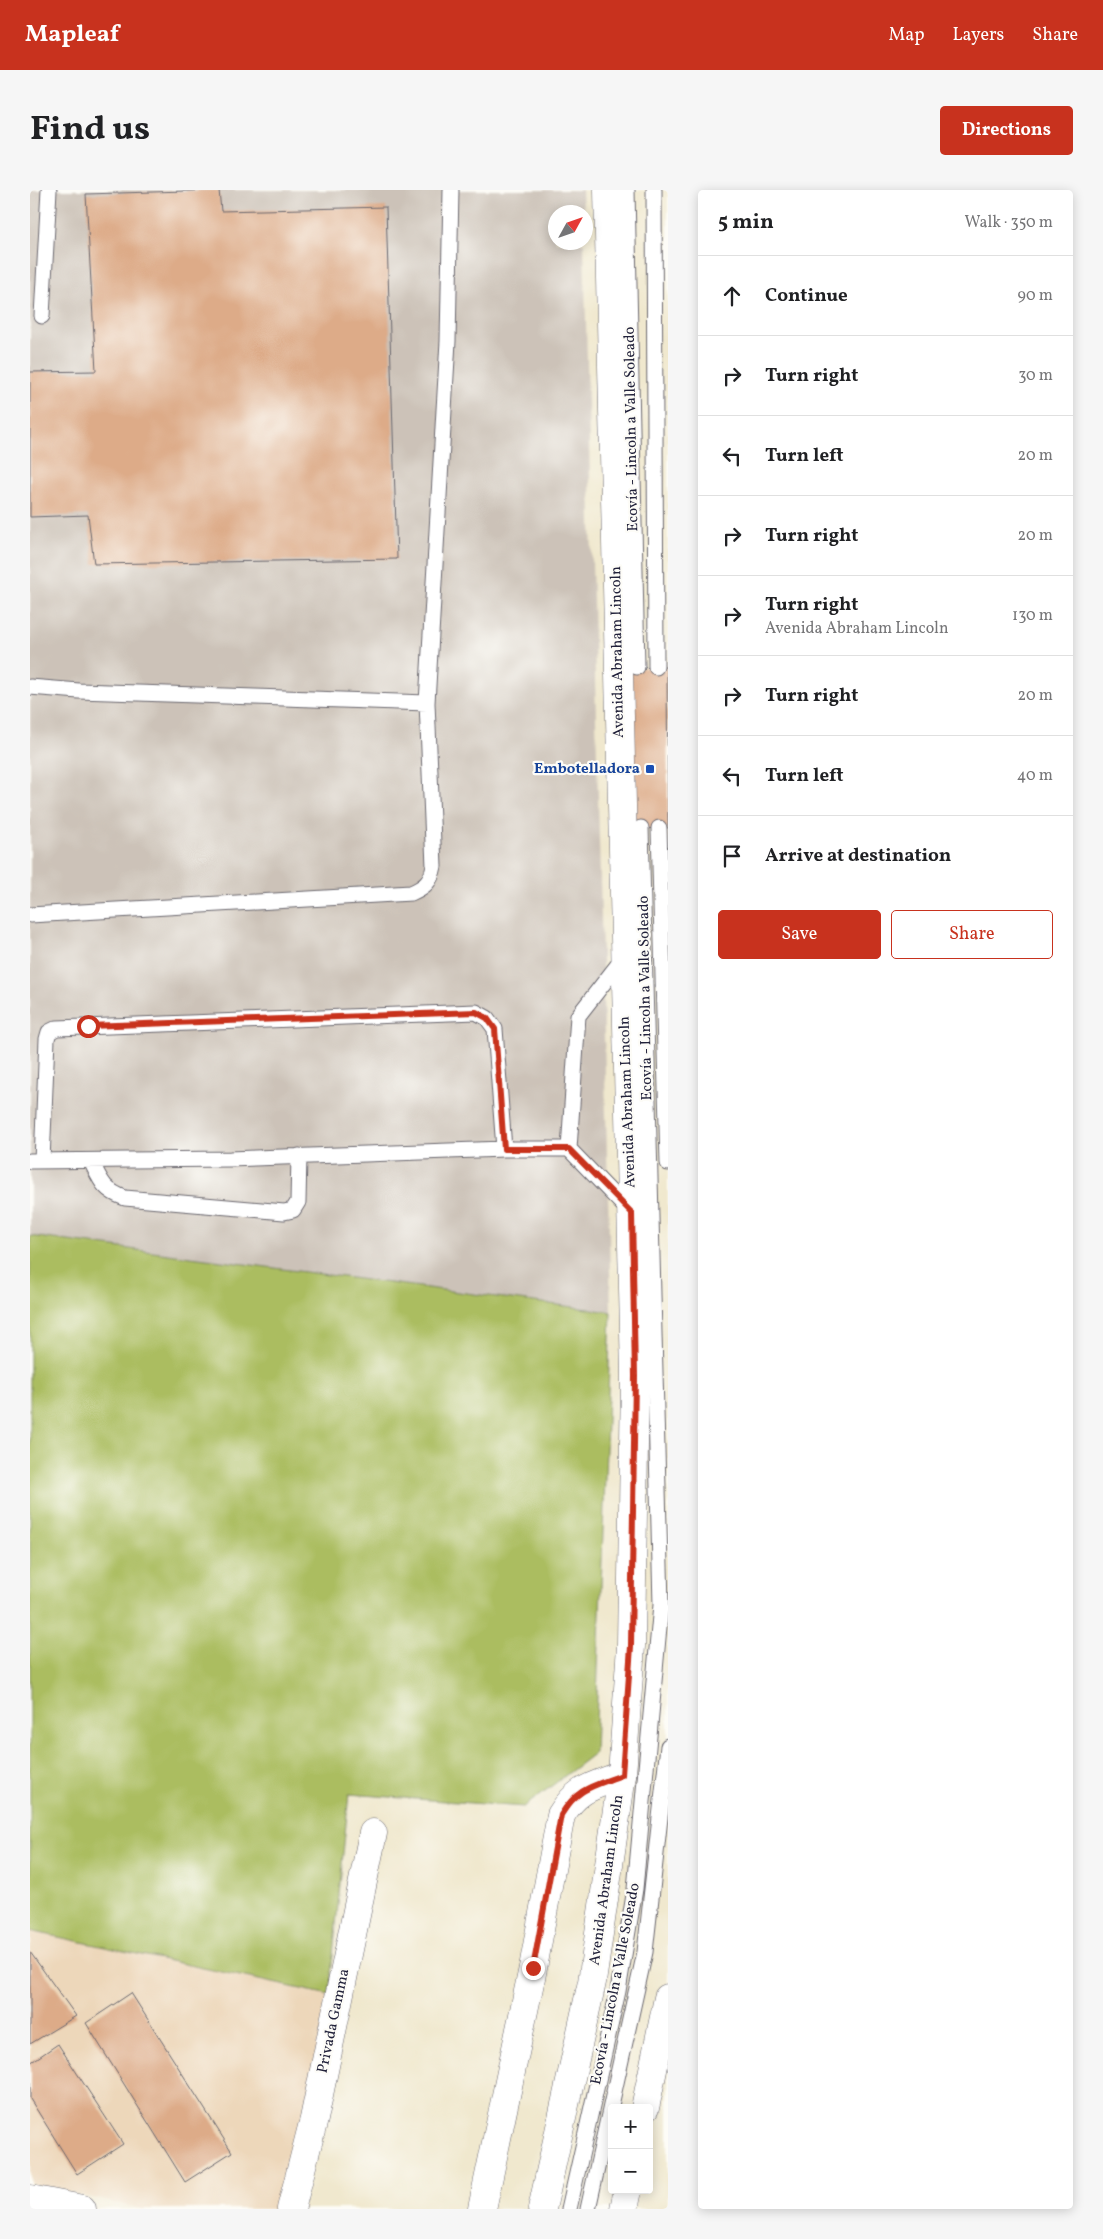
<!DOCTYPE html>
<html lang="en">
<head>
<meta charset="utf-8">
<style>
  :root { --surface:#fff; --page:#f6f6f6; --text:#202124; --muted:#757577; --line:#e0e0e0; --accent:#c8321e }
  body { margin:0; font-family:Vollkorn,serif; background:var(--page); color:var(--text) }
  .controls { position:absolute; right:15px; bottom:15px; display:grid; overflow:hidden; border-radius:5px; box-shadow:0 2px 12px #0003 }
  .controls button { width:45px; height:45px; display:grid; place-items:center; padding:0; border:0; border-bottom:1px solid var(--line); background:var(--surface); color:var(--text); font:25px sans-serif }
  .compass { position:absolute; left:518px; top:15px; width:45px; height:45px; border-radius:50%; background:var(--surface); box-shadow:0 2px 12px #0003; rotate:50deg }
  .stop { position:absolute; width:15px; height:15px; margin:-11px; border:4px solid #c8321e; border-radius:50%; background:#fff }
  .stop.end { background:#c8321e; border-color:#fff; box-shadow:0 1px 5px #0008 }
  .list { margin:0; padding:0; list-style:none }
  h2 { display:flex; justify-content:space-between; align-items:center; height:65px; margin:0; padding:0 20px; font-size:21px }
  h2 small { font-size:16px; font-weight:400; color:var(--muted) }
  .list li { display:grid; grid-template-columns:32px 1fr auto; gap:15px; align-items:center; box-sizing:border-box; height:80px; padding:0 20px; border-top:1px solid var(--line) }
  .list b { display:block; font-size:19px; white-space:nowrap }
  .list p { margin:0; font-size:16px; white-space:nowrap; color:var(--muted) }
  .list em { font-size:16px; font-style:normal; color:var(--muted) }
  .actions { display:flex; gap:10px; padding:15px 20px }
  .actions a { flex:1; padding:11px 0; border:1px solid var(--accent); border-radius:5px; text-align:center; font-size:18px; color:var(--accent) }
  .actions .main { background:var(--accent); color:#fff }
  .icon { flex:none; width:28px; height:28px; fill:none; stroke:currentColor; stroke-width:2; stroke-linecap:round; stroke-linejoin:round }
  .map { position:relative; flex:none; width:638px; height:2019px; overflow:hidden; border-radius:5px }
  header { display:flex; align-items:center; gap:30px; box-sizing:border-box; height:70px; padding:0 25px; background:var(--accent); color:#fff }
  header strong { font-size:24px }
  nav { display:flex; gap:28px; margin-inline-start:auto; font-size:18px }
  .intro { display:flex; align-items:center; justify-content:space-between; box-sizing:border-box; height:120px; padding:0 30px }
  h1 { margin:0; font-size:35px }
  .button { padding:12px 22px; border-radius:5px; background:var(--accent); color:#fff; font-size:18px; font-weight:700 }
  main { display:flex; gap:30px; padding:0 30px }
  aside { flex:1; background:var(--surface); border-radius:5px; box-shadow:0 2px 12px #0003 }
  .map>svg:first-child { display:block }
  .built { fill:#edd7ba }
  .industrial { fill:#ccc2b8 }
  .green { fill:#abbd61; stroke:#66704e }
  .building { fill:#ddab88 }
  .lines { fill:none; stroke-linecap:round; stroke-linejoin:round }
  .lane-casing { stroke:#6a676e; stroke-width:17 }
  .street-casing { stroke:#6a676e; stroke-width:29 }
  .secondary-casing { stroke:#6a676e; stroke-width:29 }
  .lane { stroke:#fff; stroke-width:15 }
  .street { stroke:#fff; stroke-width:28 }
  .secondary { stroke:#fff; stroke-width:28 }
  .route { stroke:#c8321e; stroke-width:6 }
  .transit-dot { fill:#1a4fb4; stroke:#fdfcf7; stroke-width:2 }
  .labels { text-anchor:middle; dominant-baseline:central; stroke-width:4.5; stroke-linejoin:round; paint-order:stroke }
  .street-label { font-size:15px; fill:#22223b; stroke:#fdfcf7 }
  .transit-label { font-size:15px; font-weight:bold; fill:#164399; stroke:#fdfcf7; text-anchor:end }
</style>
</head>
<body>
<header>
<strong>Mapleaf</strong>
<nav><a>Map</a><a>Layers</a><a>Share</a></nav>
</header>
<div class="intro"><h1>Find us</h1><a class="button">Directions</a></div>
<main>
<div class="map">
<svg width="638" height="2019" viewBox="0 0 638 2019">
  <rect width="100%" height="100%" fill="#fdfcf7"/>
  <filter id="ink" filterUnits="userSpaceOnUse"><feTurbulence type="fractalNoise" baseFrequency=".02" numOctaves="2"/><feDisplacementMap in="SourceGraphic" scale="10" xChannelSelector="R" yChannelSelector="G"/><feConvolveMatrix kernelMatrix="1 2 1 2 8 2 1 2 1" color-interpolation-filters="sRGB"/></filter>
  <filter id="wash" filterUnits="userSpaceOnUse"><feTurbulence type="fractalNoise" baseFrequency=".0096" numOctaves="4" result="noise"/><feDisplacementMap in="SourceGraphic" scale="20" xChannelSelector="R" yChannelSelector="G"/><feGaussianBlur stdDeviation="1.12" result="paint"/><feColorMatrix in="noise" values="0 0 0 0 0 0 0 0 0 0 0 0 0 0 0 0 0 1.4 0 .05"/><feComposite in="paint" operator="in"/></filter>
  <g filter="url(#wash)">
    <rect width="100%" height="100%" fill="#f0e8ce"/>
    <path class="built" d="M0,1741L299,1805L258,2019H112L0,1994Z"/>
    <path class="industrial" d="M0,0H552L553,22H526V52L554,53L581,1122L0,1046Z"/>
    <path class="green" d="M0,1046L581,1122L565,1563L494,1617L319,1604L299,1805L0,1741Z"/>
    <g id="blocks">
      <path class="building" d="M189,0L191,21L356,17L367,369L64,374L58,325L0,327V182L66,181L56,4Z
        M637,477L638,638L603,639L599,478Z
        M0,1762L46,1826L0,1854Z
        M101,1803L202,1962L155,1992L56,1833Z
        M28,1854L93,1954L47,1984L0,1909V1873Z"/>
    </g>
  </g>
  <g filter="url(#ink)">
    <use href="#blocks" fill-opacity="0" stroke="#6a676e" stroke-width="1"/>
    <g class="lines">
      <g class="lane-casing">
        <path id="lane" d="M597,0L607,477
          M624,0L626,477
          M12,126L19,0
          M0,497L49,501L397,513
          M629,638L638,973
          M0,725L381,703C395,697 401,692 404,676L397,513L418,151L421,0
          M539,959L548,826L594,767
          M0,971L200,969L474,959H539L600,1022
          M12,971L17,849L19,842L27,838L446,822L457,828L465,839L474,959
          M61,971C71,991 73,1000 95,1008L254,1022L263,1020L268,1012L269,966
          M539,2019L588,1801L605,1699L631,1415L611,638
          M558,2019L615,1762L638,1556"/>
      </g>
      <g class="street-casing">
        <path id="street" d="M0,2009L52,2019
          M261,2019L284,1929L343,1643
          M452,2019L503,1778L531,1625C548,1597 564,1596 592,1585"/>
      </g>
      <g class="secondary-casing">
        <path id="secondary" d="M615,1918L638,1808
          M512,2019L562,1792L592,1585L601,1456L605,1186L578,0
          M594,2019L598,2000"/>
      </g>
      <use href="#lane" class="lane"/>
      <use href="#street" class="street"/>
      <use href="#secondary" class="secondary"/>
    </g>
  </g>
  <g class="lines" filter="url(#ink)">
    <path class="route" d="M58,836L446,822L457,828L465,839L474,959H539L602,1023L605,1186L601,1456L592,1585C564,1596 548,1597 531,1625L503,1778"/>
  </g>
  <rect class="transit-dot" x="615" y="574" width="10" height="10" rx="2.5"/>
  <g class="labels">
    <g class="street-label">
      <text transform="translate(602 239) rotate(-91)">Ecovía - Lincoln a Valle Soleado</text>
      <text transform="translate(588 462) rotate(-91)">Avenida Abraham Lincoln</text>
      <text transform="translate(616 808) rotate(-91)">Ecovía - Lincoln a Valle Soleado</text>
      <text transform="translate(598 912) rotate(-92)">Avenida Abraham Lincoln</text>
      <text transform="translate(577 1690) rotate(-82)">Avenida Abraham Lincoln</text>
      <text transform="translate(586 1794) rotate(-79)">Ecovía - Lincoln a Valle Soleado</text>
      <text transform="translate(304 1831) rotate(-78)">Privada Gamma</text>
    </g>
    <g class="transit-label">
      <text x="610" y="579">Embotelladora</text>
    </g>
  </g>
</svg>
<div class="controls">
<button>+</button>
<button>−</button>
</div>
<svg class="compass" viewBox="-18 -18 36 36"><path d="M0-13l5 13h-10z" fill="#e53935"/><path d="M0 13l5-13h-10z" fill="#757577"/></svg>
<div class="stop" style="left:58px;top:836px"></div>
<div class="stop end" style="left:503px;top:1778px"></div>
</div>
<aside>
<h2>5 min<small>Walk · 350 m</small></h2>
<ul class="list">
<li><svg class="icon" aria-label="ahead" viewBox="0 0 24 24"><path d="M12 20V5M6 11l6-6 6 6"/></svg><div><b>Continue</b></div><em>90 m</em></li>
<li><svg class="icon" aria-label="right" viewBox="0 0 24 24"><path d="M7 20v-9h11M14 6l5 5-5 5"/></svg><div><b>Turn right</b></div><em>30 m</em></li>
<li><svg class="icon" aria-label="left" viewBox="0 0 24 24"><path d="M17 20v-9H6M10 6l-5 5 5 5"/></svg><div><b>Turn left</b></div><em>20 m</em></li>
<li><svg class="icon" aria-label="right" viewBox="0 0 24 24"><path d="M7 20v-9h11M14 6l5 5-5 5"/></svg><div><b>Turn right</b></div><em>20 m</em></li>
<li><svg class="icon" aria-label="right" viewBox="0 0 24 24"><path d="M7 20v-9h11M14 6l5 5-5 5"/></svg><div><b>Turn right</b><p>Avenida Abraham Lincoln</p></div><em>130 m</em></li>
<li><svg class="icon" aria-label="right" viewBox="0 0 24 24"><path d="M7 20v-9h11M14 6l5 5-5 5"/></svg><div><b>Turn right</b></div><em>20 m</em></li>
<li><svg class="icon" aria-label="left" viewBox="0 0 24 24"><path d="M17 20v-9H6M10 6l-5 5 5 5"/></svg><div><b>Turn left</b></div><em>40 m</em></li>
<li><svg class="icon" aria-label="arrive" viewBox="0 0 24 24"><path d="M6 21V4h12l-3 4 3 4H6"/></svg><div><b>Arrive at destination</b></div></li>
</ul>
<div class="actions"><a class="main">Save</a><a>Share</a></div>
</aside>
</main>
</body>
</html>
